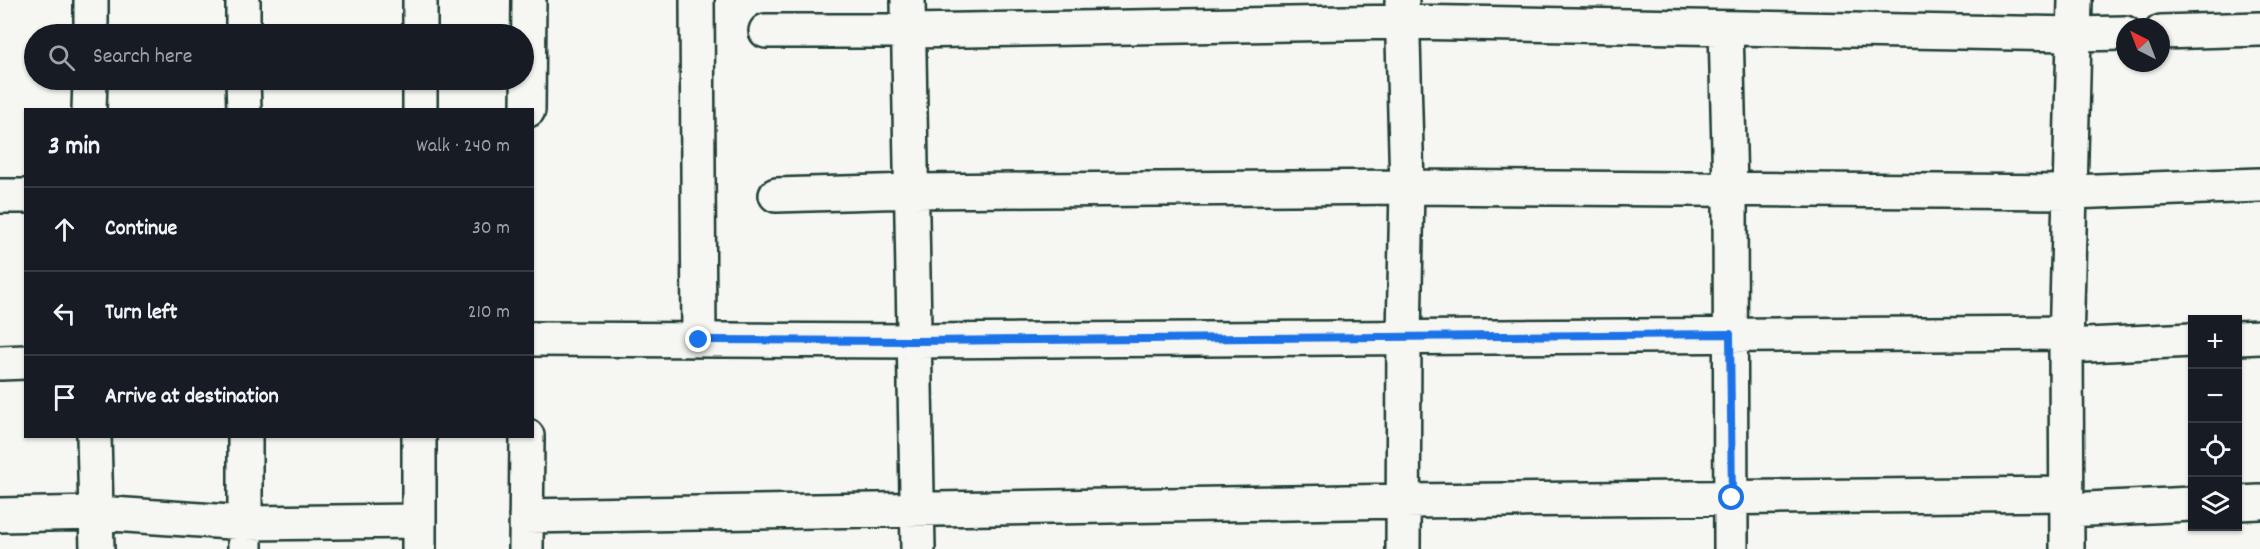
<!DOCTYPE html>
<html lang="en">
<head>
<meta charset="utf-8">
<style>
  :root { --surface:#171b24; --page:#242831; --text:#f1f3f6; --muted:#9ea1a6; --line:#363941 }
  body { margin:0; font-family:Dekko,sans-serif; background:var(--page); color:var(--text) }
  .controls { position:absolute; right:18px; bottom:18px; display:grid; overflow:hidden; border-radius:0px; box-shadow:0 2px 4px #0004 }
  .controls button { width:54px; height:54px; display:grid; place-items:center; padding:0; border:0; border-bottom:2px solid var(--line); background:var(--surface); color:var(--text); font:30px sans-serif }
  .compass { position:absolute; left:2116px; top:18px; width:54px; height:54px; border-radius:50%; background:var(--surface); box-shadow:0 2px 4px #0004; rotate:318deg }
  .stop { position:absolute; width:18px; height:18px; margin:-14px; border:4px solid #1a73e8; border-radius:50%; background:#fff }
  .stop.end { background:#1a73e8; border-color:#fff; box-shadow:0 2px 6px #0008 }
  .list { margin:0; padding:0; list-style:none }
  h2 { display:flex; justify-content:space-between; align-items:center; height:78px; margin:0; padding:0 24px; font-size:26px }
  h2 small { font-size:20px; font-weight:400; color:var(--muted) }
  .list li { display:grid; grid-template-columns:39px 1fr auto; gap:18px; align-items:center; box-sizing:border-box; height:84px; padding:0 24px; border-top:2px solid var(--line) }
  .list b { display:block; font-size:22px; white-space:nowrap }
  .list em { font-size:20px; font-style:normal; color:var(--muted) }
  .icon { flex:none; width:33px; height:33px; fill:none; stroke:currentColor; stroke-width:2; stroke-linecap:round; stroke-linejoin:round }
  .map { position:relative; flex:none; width:2260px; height:549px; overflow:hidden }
  .search { position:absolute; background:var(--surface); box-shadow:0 2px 4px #0004; left:24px; top:24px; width:510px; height:66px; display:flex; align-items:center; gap:15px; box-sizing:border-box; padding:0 21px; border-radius:33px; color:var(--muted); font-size:22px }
  .panel { position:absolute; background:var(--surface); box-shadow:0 2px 4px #0004; left:24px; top:108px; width:510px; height:330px; border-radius:0px }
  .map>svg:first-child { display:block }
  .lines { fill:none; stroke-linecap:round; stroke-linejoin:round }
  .minor-casing { stroke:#1f3d34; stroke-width:38 }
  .minor { stroke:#f6f6f2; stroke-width:33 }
  .route { stroke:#1a73e8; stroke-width:8 }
</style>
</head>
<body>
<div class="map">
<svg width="2260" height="549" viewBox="0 0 2260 549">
  <rect width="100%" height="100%" fill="#f6f6f2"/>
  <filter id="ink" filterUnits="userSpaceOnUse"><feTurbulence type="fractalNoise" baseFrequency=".0167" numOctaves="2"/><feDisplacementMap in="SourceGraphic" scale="12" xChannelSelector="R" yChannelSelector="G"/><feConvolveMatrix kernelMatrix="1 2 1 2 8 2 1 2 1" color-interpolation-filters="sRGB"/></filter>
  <g filter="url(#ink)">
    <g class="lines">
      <g class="minor-casing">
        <path id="minor" d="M243,0V34
          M697,0L699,340
          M908,0L918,549
          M1402,2L1407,187L1404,337L1403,549
          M1726,28L1730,190L1731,549
          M766,31H909L1402,22L2074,34L2125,33
          M2161,32L2260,29
          M91,34V0
          M420,34V0
          M243,80L244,110
          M89,110L90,80
          M420,110V80
          M528,110L529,0
          M776,195L912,191L1407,187L2070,192L2260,185
          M0,196H26
          M2238,338L2260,337
          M532,339L914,341L2067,333
          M2066,346L2192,340
          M0,363L26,362
          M94,436L97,549
          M245,436V549
          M2238,503L2260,502
          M2067,510L2192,504
          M0,515L97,513L245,523L419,521
          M526,516L1403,501L2066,494
          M419,549V436
          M526,549L527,436
          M2067,549L2066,346L2075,0"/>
      </g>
      <use href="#minor" class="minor"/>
    </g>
  </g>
  <g class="lines" filter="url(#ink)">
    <path class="route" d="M699,340L914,341L1730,334L1732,498"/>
  </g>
</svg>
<div class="controls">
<button>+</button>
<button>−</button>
<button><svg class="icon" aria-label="locate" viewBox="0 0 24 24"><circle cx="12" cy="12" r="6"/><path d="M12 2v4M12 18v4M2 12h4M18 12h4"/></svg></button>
<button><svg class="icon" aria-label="layers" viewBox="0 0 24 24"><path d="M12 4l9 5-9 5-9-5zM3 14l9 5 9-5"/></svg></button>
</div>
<svg class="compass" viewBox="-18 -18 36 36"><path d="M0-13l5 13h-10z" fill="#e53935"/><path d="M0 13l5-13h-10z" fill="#9ea1a6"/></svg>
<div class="stop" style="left:1732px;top:498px"></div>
<div class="stop end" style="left:699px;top:340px"></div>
<div class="search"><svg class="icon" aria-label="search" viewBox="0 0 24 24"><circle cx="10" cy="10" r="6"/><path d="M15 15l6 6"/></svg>Search here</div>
<section class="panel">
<h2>3 min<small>Walk · 240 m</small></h2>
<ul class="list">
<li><svg class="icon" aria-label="ahead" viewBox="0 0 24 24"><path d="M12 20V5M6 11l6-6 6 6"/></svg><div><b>Continue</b></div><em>30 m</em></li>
<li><svg class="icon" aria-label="left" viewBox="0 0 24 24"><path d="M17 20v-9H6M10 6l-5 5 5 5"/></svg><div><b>Turn left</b></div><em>210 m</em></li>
<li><svg class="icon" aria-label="arrive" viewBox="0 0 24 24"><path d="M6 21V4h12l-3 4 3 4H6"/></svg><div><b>Arrive at destination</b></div></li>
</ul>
</section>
</div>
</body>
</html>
